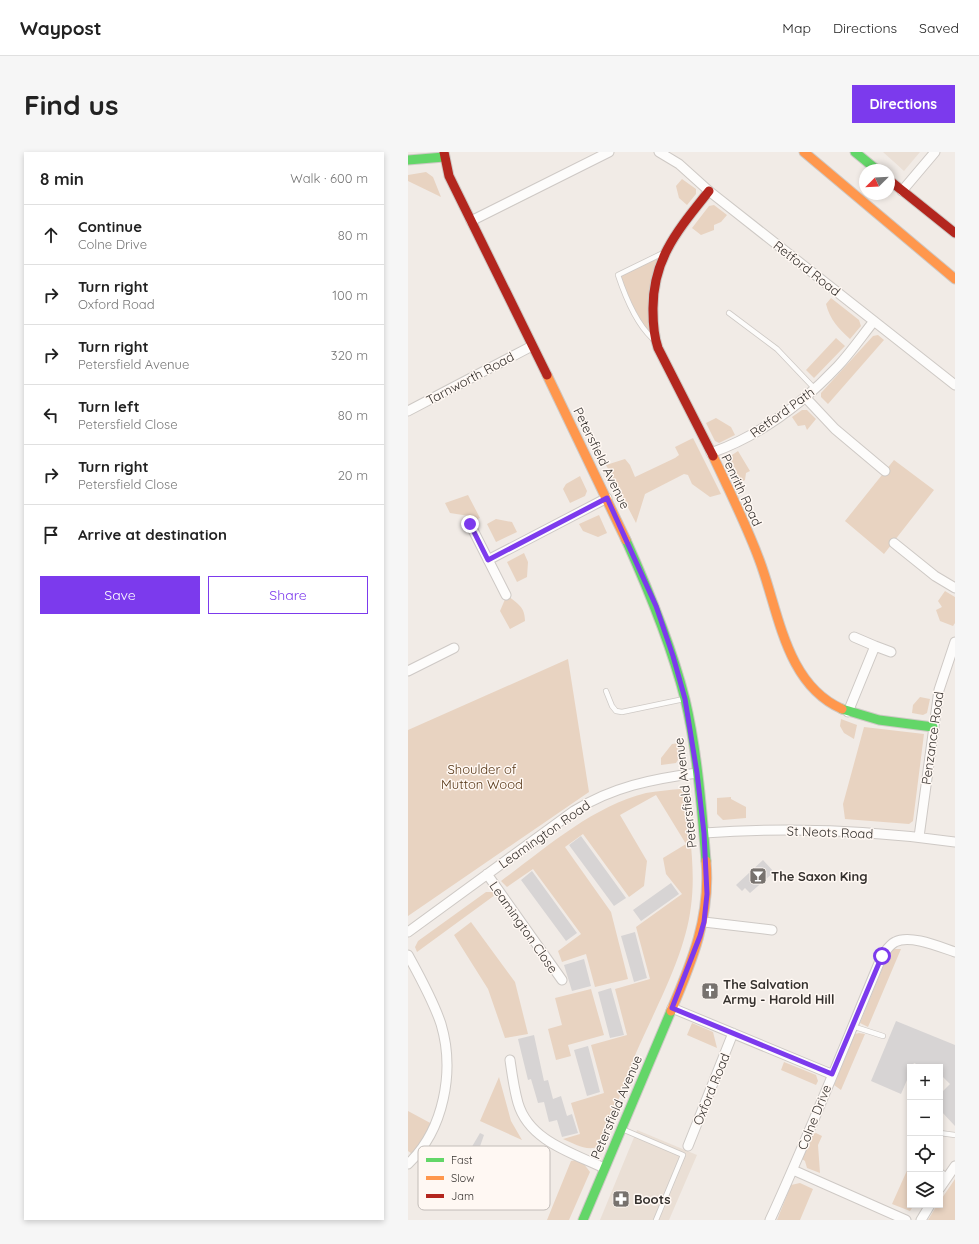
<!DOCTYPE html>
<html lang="en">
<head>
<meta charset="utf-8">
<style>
  :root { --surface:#fff; --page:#f6f6f6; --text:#222; --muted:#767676; --line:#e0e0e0; --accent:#7c3aed }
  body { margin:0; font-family:Quicksand,sans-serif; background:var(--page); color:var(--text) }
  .controls { position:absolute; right:12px; bottom:12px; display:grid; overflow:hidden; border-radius:0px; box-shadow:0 2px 6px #0003 }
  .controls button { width:36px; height:36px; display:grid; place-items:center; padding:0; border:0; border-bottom:1px solid var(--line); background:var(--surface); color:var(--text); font:20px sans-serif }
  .compass { position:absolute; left:451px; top:12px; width:36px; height:36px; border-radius:50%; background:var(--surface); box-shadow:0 2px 6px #0003; rotate:246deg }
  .stop { position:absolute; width:12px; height:12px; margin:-9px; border:3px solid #7c3aed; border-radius:50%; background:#fff }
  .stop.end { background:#7c3aed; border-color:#fff; box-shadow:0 1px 4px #0008 }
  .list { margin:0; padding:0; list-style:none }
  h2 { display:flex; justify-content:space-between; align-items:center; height:52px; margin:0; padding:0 16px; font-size:17px }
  h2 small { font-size:13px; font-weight:400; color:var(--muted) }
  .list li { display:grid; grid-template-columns:26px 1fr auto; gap:12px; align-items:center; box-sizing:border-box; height:60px; padding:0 16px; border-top:1px solid var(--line) }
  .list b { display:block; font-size:15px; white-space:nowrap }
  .list p { margin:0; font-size:13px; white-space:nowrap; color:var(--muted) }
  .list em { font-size:13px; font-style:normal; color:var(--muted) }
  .actions { display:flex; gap:8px; padding:12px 16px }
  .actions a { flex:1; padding:9px 0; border:1px solid var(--accent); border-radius:0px; text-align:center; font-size:14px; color:var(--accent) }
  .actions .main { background:var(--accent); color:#fff }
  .icon { flex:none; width:22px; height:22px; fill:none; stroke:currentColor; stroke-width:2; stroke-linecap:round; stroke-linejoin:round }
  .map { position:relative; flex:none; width:547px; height:1068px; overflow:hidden; border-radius:0px }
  header { display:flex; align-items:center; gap:24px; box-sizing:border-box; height:56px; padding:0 20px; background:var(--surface); border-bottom:1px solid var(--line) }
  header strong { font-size:19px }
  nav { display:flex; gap:22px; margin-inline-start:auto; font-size:14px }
  .intro { display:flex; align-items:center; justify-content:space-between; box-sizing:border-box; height:96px; padding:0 24px }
  h1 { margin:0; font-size:28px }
  .button { padding:10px 18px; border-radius:0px; background:var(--accent); color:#fff; font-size:14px; font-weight:700 }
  main { display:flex; gap:24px; padding:0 24px }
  aside { flex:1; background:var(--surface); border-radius:0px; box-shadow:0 2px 6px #0003 }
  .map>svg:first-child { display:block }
  .built { fill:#eadfd5 }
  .green { fill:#e8d3c1 }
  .building { fill:#d7d4d4 }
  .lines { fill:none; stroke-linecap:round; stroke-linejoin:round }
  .lane-casing { stroke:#cec9c5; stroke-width:6 }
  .street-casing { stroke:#cec9c5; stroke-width:11 }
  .fast-casing { stroke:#cec9c5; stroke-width:11 }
  .slow-casing { stroke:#cec9c5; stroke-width:11 }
  .jam-casing { stroke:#cec9c5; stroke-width:11 }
  .lane { stroke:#fdfcfb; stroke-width:4.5 }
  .street { stroke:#fdfcfb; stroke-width:9 }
  .fast { stroke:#63d668; stroke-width:9 }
  .slow { stroke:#ff974d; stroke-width:9 }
  .jam { stroke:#b3261e; stroke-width:9 }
  .route { stroke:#7c3aed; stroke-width:5 }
  .labels { text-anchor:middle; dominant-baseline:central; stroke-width:3; stroke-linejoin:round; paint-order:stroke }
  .street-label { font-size:13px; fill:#35312e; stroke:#fff8f3 }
  .park-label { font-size:13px; fill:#553515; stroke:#fff8f3 }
  .poi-label { font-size:13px; font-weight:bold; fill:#35312e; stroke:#fff8f3; text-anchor:start }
  .key { fill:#fff8f3; stroke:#c2bcb8; stroke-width:1 }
  .key-label { font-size:11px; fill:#35312e }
</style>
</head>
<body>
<header>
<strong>Waypost</strong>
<nav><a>Map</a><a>Directions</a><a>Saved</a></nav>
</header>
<div class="intro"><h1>Find us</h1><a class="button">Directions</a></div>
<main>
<aside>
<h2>8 min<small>Walk · 600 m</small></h2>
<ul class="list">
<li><svg class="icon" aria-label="ahead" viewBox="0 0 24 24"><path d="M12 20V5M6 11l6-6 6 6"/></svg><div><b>Continue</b><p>Colne Drive</p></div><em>80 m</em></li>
<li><svg class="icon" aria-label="right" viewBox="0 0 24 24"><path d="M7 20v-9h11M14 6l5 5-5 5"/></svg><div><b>Turn right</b><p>Oxford Road</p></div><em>100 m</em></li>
<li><svg class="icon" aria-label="right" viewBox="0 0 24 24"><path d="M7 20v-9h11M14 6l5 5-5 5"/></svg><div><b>Turn right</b><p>Petersfield Avenue</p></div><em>320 m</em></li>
<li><svg class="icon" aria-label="left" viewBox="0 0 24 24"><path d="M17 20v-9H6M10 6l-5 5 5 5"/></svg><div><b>Turn left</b><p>Petersfield Close</p></div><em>80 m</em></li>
<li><svg class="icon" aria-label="right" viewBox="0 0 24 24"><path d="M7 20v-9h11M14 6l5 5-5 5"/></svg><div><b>Turn right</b><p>Petersfield Close</p></div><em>20 m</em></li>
<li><svg class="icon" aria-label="arrive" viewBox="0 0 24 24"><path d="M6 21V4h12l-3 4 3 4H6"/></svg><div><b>Arrive at destination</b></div></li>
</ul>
<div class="actions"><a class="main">Save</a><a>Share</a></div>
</aside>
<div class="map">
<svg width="547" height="1068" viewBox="0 0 547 1068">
  <rect width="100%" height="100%" fill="#f1ebe6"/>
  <path class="built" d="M475,0H512L496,19Z
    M229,978L289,1003L261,1068H192Z"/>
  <path class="green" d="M18,20L25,25L33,45L0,29V23Z
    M274,27L288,37V42L279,53L271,46L268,34Z
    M306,53L319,63L313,70L306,73V78L293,83L284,76L301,54Z
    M254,102L246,128L247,189L237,180L210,123Z
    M423,146L451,168L453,174L442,187C431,177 422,168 418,152Z
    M470,183L476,188L420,252L413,245V241L465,184Z
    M428,186L437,194L406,226L398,218Z
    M394,258H399L408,267L399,278L397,273L390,274L384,265Z
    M308,266L323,275L327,283L311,291L307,289L298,271Z
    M285,286L313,342L302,345L284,332L280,323L276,322L237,342L228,371L198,313L217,307L222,313L227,325L267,306L271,303L267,295Z
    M330,299L342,319L338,321L337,328L328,332L318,307Z
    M486,308L526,338L476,402L437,369Z
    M172,324L179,339L177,344L162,351L155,337L158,332Z
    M60,343L72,366L64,369L61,364L42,361L37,351Z
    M191,363L199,381L190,385L175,379L171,372Z
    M88,367L104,370L109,380L88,390L79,372Z
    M116,401L120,410L119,425L109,430L99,410Z
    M537,439L547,445V471L545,474L532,469L528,458L534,455L530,449Z
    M100,444C110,452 117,455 117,469L102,477L92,459L98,445Z
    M160,507L181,640L0,764V578Z
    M512,545L522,547L519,561L515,563L504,561L505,553Z
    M433,567L449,573L446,587L436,581L432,574Z
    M456,575L516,582L505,669L501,672L437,667L435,652Z
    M271,591L273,603L268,611L253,613V606L264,592Z
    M272,637L277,642C281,678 288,717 283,754C277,804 248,855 228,901C215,932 206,964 192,994C179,1000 167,992 155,987L172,982L163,951L196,941L183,893L219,883L207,837L242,827L228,775L274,742L258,722L255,706L278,692L248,643L212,663L239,709L236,734L221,745L175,682L157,695L203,760L220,827L187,835L178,802L154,810L150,799L173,782L125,717L99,735L93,729C138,696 183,655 238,641C249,639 261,638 272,637Z
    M323,645V647L338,655V666L315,668L309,662V646Z
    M78,740H85L87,743L9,800L7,795L10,789Z
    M63,770L107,830L120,882L97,886L80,837L46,783Z
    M486,797H493L460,875L452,871L480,803Z
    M183,837L196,883L160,893L163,904L148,908L140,877L154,873L147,846Z
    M284,871L305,880L309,896L279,883Z
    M451,881L457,882L433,938L426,933L447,882Z
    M376,910L408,923L410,929L408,933L373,918Z
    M91,925L103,969L114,988L72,969Z
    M0,959L26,973L7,1004L0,999Z
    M408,981L414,984L410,993L412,1021L399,1016L397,1009L394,1007L405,982Z
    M168,1008L176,1012L182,1020L161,1068H139L163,1009Z
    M501,1014H502V1053H506L502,1059L484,1052Z
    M547,1027V1068H520L529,1053H532V1049Z
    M392,1031L405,1037L392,1068H369L383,1033Z"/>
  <path class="building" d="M173,684L218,746L206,754L161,693Z
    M355,708L366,720L342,741L337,736L334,739L328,733Z
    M124,719L169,781L158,789L113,728Z
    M263,731L271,742L233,769L225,758Z
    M227,780L239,826L226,830L213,784Z
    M176,807L183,834L164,839L156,813Z
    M203,836L216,883L202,886L190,840Z
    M488,869L547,893V974L532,958V942L542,932L532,922V915H515L506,911L504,915H502V921L493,942L463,929Z
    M126,883L136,929L140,928L145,947L153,944L159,964L164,962L170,981L154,985L149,968L141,970L136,950L130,951L123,927L120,928L110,887Z
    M180,894L192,940L179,944L166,898Z
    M72,981L76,983L70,1000L107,1017L103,1027L106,1028L97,1048L87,1043L92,1029L52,1011L58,996L62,998Z"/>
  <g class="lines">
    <g class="lane-casing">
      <path id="lane" d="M321,161L369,197L407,237
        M244,186C228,171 217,144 210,123L253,102
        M198,539L204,554L208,559L214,560L276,547
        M444,874L475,884
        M214,977L275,1003L248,1068
        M532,981L547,983
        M532,1019L539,1024"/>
    </g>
    <g class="street-casing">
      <path id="street" d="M251,0L271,12L301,39L547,233
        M494,39L527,0
        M63,69L201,0
        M397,245L427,277L477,319
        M0,259L124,194
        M303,301C351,284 395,251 430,214C443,200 454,184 466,169
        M62,372L98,443
        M486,391L527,424L547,436
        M80,408L199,346
        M467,494L483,500
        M0,519L46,496
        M440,560L467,494L446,485
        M296,681C380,675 464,678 547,690
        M511,685L531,538L547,490
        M79,722L154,828
        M296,770L364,778
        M0,780L166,659C204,635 244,627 289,621
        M0,803C12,825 25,848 33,872C47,919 36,978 0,1012
        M264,856L423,922
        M102,908C104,922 106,937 110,951C121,989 165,1001 196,1016
        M280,994L325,881
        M385,1018L498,1068
        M532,1036L547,1014
        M362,1068C402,981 437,892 474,804C478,799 481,793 487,790C502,782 532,795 547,800
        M513,1068L522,1053"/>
    </g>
    <g class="fast-casing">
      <path id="fast" d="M447,0L469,18
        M0,8L36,5
        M218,388C241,439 263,492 277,547C289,597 294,658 298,709
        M434,557L471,568L525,575
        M175,1068L263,859"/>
    </g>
    <g class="slow-casing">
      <path id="slow" d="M396,0L547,127
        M139,223L218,388
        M305,304C321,338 338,372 351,407C371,459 377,532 434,557
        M263,859C284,810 303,764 298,709"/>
    </g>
    <g class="jam-casing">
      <path id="jam" d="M36,0L41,24L139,223
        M481,28L547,81
        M301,39C270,78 244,107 245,159C245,172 246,184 250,196L305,304"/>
    </g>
    <use href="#lane" class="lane"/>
    <use href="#street" class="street"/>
    <use href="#fast" class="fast"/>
    <use href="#slow" class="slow"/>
    <use href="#jam" class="jam"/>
  </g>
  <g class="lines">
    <path class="route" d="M62,372L80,408L199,346L248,454L265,504L277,547L289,621L296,681L299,742L296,770L292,784L264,856L424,922L474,804"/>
  </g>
  <defs>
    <g id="bar-square" transform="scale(0.9)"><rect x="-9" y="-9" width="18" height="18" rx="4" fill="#77726e" stroke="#fff8f3"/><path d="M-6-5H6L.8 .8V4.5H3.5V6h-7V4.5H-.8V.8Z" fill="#fff"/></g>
    <g id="church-square" transform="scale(0.9)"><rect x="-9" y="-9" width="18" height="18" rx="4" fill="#77726e" stroke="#fff8f3"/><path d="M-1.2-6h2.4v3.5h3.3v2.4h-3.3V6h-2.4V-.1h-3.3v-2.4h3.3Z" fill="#fff"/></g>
    <g id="pharmacy-square" transform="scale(0.9)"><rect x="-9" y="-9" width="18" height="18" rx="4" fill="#77726e" stroke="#fff8f3"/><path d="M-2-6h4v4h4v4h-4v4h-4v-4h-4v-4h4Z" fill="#fff"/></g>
  </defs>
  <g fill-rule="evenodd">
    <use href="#bar-square" x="350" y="724"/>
    <use href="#church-square" x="302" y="839"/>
    <use href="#pharmacy-square" x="213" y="1047"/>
  </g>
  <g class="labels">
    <g class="street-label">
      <text transform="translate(399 116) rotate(38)">Retford Road</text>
      <text transform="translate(62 226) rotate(-28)">Tarnworth Road</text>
      <text transform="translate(374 260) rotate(-36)">Retford Path</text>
      <text transform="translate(194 306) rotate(64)">Petersfield Avenue</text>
      <text transform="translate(334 338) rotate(65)">Penrith Road</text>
      <text transform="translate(524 586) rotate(-82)">Penzance Road</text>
      <text transform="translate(277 641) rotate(-97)">Petersfield Avenue</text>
      <text transform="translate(422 680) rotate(2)">St Neots Road</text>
      <text transform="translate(136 682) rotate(-35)">Leamington Road</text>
      <text transform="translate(116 775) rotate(55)">Leamington Close</text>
      <text transform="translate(303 937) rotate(-68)">Oxford Road</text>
      <text transform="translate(208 955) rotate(-67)">Petersfield Avenue</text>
      <text transform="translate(406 965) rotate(-68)">Colne Drive</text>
    </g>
    <g class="park-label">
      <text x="74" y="617">Shoulder of<tspan x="74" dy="15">Mutton Wood</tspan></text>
    </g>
    <g class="poi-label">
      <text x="363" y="724">The Saxon King</text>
      <text x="315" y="832">The Salvation<tspan x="315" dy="15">Army - Harold Hill</tspan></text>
      <text x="226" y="1047">Boots</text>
    </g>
  </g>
  <rect x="10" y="994" width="132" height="64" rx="6" class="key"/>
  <rect x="18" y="1006" width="18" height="4" fill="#63d668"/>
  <rect x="18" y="1024" width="18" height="4" fill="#ff974d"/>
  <rect x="18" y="1042" width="18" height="4" fill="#b3261e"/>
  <g class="key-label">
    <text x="43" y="1012">Fast</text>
    <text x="43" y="1030">Slow</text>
    <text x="43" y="1048">Jam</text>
  </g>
</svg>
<div class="controls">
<button>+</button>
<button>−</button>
<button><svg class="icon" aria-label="locate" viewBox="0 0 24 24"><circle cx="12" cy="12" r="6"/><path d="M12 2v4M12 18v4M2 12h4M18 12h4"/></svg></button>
<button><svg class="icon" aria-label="layers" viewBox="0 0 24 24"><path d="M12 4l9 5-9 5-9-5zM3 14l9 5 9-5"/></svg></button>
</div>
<svg class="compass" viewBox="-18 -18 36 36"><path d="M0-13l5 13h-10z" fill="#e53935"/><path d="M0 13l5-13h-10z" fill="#767676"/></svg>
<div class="stop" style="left:474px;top:804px"></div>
<div class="stop end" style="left:62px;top:372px"></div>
</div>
</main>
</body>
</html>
